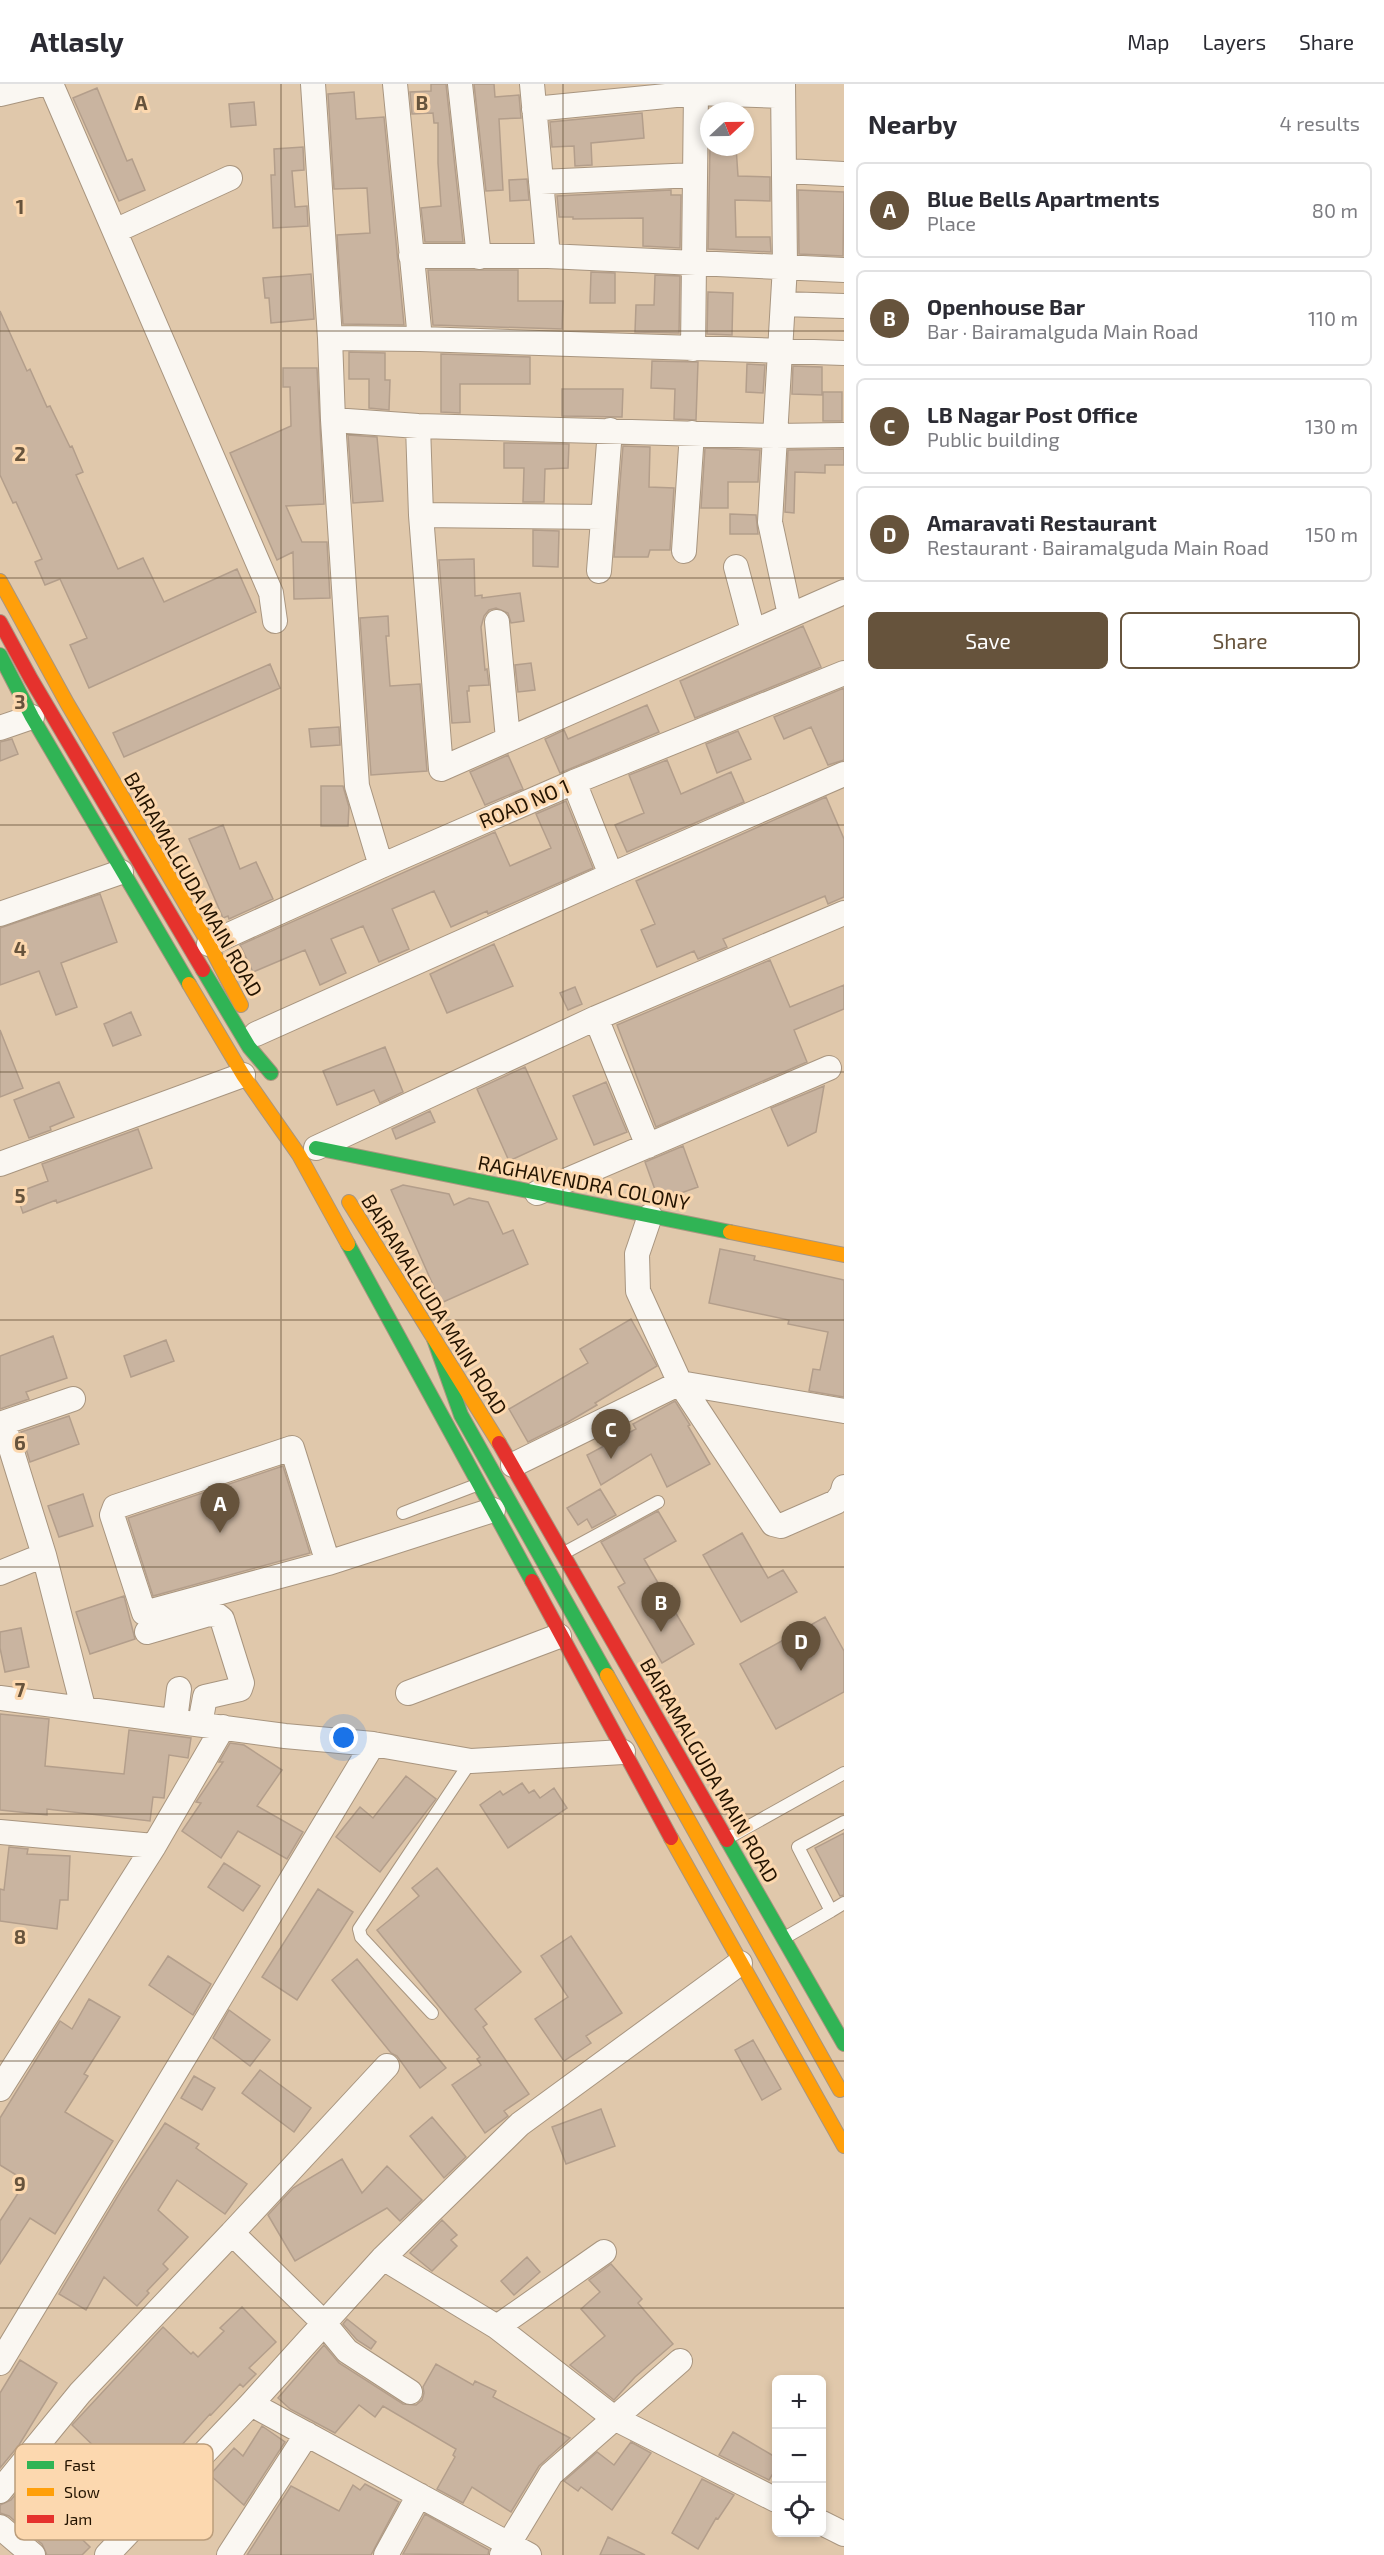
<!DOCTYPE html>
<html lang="en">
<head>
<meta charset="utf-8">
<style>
  :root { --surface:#fff; --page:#f7f7f7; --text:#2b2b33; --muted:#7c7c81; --line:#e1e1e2; --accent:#66533c }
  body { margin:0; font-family:"Exo 2",sans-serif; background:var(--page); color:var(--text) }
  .controls { position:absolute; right:18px; bottom:18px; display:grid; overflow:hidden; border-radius:9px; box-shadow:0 3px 9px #0003 }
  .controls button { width:54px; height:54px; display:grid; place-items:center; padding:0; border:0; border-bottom:2px solid var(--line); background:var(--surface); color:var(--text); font:30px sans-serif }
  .compass { position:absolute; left:700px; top:18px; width:54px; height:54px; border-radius:50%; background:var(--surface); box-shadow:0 3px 9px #0003; rotate:68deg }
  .you { position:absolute; left:344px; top:1654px; width:21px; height:21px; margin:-15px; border:4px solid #fff; border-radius:50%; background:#1a73e8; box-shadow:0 0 0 9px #1a73e833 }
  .badge { display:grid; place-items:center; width:39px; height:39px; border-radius:50%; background:var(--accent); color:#fff; font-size:20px; font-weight:700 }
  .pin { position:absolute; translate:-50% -50px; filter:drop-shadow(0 2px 3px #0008) }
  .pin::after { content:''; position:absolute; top:32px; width:21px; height:18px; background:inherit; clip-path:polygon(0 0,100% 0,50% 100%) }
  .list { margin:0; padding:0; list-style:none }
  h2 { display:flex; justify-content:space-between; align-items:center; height:78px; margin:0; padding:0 24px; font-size:26px }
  h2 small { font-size:20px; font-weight:400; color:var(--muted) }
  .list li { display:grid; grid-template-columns:39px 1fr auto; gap:18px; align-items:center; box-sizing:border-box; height:96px; margin:0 12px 12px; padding:0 12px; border:2px solid var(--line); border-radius:9px }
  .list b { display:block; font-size:22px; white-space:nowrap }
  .list p { margin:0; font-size:20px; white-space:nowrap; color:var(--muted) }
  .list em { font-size:20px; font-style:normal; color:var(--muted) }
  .actions { display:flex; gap:12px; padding:18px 24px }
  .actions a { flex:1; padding:14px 0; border:2px solid var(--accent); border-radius:9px; text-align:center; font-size:21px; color:var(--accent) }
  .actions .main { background:var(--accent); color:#fff }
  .icon { flex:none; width:33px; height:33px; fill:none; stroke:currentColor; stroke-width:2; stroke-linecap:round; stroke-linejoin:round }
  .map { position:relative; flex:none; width:844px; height:2471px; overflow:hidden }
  header { display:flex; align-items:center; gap:36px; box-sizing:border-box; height:84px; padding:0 30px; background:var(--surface); border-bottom:2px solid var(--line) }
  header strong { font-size:28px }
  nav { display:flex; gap:33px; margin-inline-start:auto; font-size:21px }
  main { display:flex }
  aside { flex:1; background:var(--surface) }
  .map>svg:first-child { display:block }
  .building { fill:#c9b4a0; stroke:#b39e8b; stroke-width:1.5 }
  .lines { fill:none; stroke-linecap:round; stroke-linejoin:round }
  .lane-casing { stroke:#a8957f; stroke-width:14 }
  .street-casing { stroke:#a8957f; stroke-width:26 }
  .fast-casing { stroke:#a8957f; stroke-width:16 }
  .slow-casing { stroke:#a8957f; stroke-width:16 }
  .jam-casing { stroke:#a8957f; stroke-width:16 }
  .lane { stroke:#faf7f2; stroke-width:12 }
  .street { stroke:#faf7f2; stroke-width:24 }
  .fast { stroke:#30b455; stroke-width:14 }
  .slow { stroke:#ff9f0a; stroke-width:14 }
  .jam { stroke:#e5322d; stroke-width:14 }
  .grid { fill:none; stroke:#66533c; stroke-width:1.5; stroke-opacity:0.55 }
  .labels { text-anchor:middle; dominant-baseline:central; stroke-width:6; stroke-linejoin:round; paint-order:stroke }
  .street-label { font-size:20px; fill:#241401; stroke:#fcd8af }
  .key { fill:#fcd8af; stroke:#bb9d7b; stroke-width:1.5 }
  .key-label { font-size:16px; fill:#241401 }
  .grid-label { font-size:20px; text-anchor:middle; font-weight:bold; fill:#66533c; stroke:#fcd8af; stroke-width:6; stroke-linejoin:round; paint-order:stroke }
</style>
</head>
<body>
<header>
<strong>Atlasly</strong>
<nav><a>Map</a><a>Layers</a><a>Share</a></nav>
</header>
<main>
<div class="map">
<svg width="844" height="2471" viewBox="0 0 844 2471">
  <rect width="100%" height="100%" fill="#e0c8ab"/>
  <path class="building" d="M431,0H446L463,158H425L421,124L441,122L438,79V39H434L433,29L412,30L410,8L431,7Z
    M474,0H494L495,13L519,11L521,34L499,35L503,106L486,107Z
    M97,4L127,77L132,75L145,106L119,117L73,14Z
    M354,8L356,35L384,33L404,241L343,240L337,151L370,149L367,104L334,105L328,10Z
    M254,18L256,41L231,43L229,20Z
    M642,29L644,54L591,59L592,81L575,82L574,62L552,63L550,38Z
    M303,63L304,86L292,87L295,123L307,122L308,142L273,144L271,91H275L274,65Z
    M710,63H736L738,92L770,93V117L735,116L736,153H770L771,168L708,165Z
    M527,95L529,116L510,117L509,96Z
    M671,106V111H681L680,164L643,162V134L573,135V133H559L557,112Z
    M798,106L844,108L843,172L799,170Z
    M428,186H518V217H563L562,245L433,241Z
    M591,188L615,189V219H590Z
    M311,190L314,235L271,239L269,214H265L263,194Z
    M655,191L680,192L679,249L635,248L636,221H654Z
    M708,208L733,209L732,251L707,250Z
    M0,227L27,287L30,285L47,323L50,322L70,363L72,362L83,388L76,391L118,485L143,474L164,518L237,485L256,528L89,604L70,561L87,554L60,495L45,501L35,478L42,475L16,418L13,419L0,391Z
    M349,268L385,269V296H390L389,326L369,324V295H349Z
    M441,270L530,273V300H460V329L441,328Z
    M652,277L698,278L696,336L674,335L675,305L651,304Z
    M747,280L765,281L763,309L746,308Z
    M793,282L822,283V311L792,310Z
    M283,284H317L324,420L286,422L302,458H327L330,514L294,515L293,468L277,476L230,369L291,342L290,303H283Z
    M562,305H623L622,333L562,332Z
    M823,308H842V337H823Z
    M348,351L377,353L383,417L353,419Z
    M504,359L569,360L568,384L545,385L544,418H523L524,384H504Z
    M623,362L650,363L649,403L674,404L670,466H650L648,473H614Z
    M705,364L760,366L758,398H728V424H701Z
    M844,365V381H825V389L795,388L794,429L785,428L788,366Z
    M730,430L756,431L758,450H730Z
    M533,446L559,447L558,483L533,482Z
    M474,475L475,512L482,511V514L520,509L524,537L511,539L508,529L496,524L489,526L484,532L481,543L485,586L487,585L489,601L469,602V607H467L470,638L452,639L439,476Z
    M388,532L389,552H386L390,602L420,600L427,687L371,691L360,534Z
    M803,542L821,583L695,634L680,597Z
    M531,579L535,606L518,608L515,581Z
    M270,580L280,604L124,673L113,649Z
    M844,604V676L828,681L811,643L784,655L774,633Z
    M647,621L659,648L560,689L545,655L564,646L568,655Z
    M339,643L340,661L311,663L309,645Z
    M738,647L751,675L717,689L706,660Z
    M12,655L18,670L0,677V658Z
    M508,671L523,705L485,721L470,688Z
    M667,676L681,710L731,688L744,718L627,768L615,741L644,729L629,691Z
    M321,702H343L349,723L348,742H321Z
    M826,713L844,755V813L828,820L825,812L723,855L727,863L698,875L694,867L657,883L641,846L655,840L636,797Z
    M566,717L593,784L488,830L487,827L451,843L434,807L392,825L409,865L379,878L363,842L331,855L346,889L320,901L305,866L253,888L240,861L495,748L510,782L551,764L536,730Z
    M223,741L240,785L256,778L273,815L229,835L228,832L223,834L189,755Z
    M100,810L117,858L61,879L77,923L56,931L39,887L0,901V844Z
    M494,860L513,902L447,929L430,890Z
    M770,876L790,923L844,901V925L794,946L807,978L656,1043L617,941Z
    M575,903L582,920L568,926L560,909Z
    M131,928L141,951L113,962L104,940Z
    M0,946L23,1004L0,1013Z
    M385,963L403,1008L380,1019L374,1006L337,1021L323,987Z
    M525,983L557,1055L509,1077L477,1005Z
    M59,998L74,1033L50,1043L51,1046L29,1054L14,1016Z
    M606,998L627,1048L594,1061L573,1012Z
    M824,1002L816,1048L788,1062L771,1024Z
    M430,1027L435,1038L396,1055L392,1045Z
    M138,1045L152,1084L57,1119L56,1116L23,1129L16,1109L48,1097L42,1080Z
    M683,1062L698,1103L664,1115L658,1114L645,1078Z
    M403,1101L449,1110L454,1121L469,1114L488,1118L503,1150L513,1146L528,1180L441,1219L391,1106Z
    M720,1165L755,1172L754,1176L844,1196V1313L809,1307L813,1285L820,1286L828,1248L788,1240L789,1236L709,1219Z
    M631,1235L657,1282L595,1319L597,1321L568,1338L528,1358L509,1325L588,1279L580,1265Z
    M53,1252L67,1294L26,1308L29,1315L0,1325V1272Z
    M166,1256L174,1277L131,1293L124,1272Z
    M675,1317L690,1341L688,1342L710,1380L667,1403L651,1370L601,1401L587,1371L636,1345L633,1340Z
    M69,1332L79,1360L30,1378L21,1348Z
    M283,1382L310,1469L153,1512L128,1434Z
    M600,1405L616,1431L592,1444L587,1435L578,1441L567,1424Z
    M83,1410L93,1442L59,1453L48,1422Z
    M658,1427L676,1457L644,1475L694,1560L662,1579L618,1503L625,1499L601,1458Z
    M742,1449L768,1494L783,1486L797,1508L741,1538L703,1471Z
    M124,1512L135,1555L90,1570L76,1528Z
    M825,1533L844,1567V1608L776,1645L740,1580Z
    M21,1544L29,1583L5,1588L0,1564V1548Z
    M0,1630L49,1635L45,1682L124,1690L129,1646L191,1654L188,1674L169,1671L164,1714L153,1713L150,1737L47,1725V1731L0,1726Z
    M230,1659L244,1661L282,1686L257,1722L303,1748L287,1775L238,1747L221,1774L182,1747L201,1719L196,1718L223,1678H219Z
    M406,1692L436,1715L380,1788L336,1753L360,1723L373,1734Z
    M522,1699L529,1709L534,1706L540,1714L554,1704L567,1724L508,1764L480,1721L500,1707L503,1711Z
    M844,1749V1811L840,1812L815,1764Z
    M9,1763L28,1765L27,1770L70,1772L68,1816H60L57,1845L0,1837V1805L4,1806Z
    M224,1779L260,1802L243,1827L208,1803Z
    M437,1784L521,1888L475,1925L487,1940L483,1943L529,2010L504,2027L508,2032L485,2049L452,2001L481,1981L477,1975L480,1973L377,1846L419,1812L412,1804Z
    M318,1805L353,1828L297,1916L262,1893Z
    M571,1852L622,1929L586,1952L591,1959L564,1977L535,1935L568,1913L541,1872Z
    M168,1872L211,1900L193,1931L149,1901Z
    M357,1875L446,1984L420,2004L397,1972L391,1969L332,1896Z
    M89,1915L120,1933L84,1990L88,1992L65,2028L113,2057L55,2150L30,2134L0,2180V2137L26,2097L0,2081V2034L60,1937L72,1945Z
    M229,1926L270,1956L250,1982L213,1954Z
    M753,1956L781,2005L762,2016L735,1966Z
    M260,1986L311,2024L294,2048L242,2009Z
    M194,1992L215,2004L202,2026L181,2014Z
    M601,2025L615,2062L566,2080L552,2043Z
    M432,2033L466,2073L444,2094L410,2052Z
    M165,2039L199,2060L196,2064L247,2100L225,2130L177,2096L158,2126L188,2153L163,2180L168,2185L147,2207L149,2209L137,2222L104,2193L86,2226L59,2210L122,2105Z
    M342,2075L362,2109L387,2082L422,2116L400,2137L387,2124L295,2177L268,2131L293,2104Z
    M442,2136L457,2151L451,2156L457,2162L432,2187L410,2169Z
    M527,2173L540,2188L514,2211L501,2197Z
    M611,2180L642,2215L638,2219L673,2260L635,2293L614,2316L570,2281L605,2252L581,2225L600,2208L589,2196Z
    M242,2223L276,2258L249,2284L256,2290L243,2303L240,2300L211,2331L210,2330L140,2407L72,2341L163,2243L191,2270L193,2268L198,2273L224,2247L220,2244Z
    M347,2235L376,2258L371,2265L357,2256L343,2240Z
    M324,2261L339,2279L403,2320L416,2321L422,2316L424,2309L423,2303L436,2280L473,2301L475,2297L496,2307L493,2313L570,2354L539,2382L511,2428L472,2403L463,2419L437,2405L455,2373L453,2371L456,2365L383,2322L375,2333L359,2321L335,2349L290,2325L278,2314Z
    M20,2276L57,2299L19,2361L0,2384V2309Z
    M262,2342L285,2358L244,2421L210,2391L234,2364L243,2372Z
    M733,2348L777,2374V2383L769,2396L719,2371Z
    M631,2358L651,2369L612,2426L581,2403L578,2407L564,2397L597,2368L614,2381Z
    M48,2370L73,2391L47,2421L90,2463L82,2471H47L42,2460L9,2432L0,2429V2421L11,2416Z
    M702,2395L734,2411L718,2435L716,2434L698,2465L672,2449Z
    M365,2400L399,2418L371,2471H247L291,2402L339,2427L353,2401L360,2406Z
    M425,2430L489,2466L488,2471L403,2470Z
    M608,2453L645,2471H600Z"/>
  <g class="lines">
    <g class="lane-casing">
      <path id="lane" d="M403,1429L479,1400
        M564,1469L658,1418
        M844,1738L798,1763L831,1827L844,1819
        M728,1754L844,1689
        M786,1853L831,1827
        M432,1929L361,1853L359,1845L471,1677"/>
    </g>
    <g class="street-casing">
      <path id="street" d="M51,0L271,509L275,537
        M313,0L330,254L333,336L357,702L381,782
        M395,0L420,255
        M460,0L479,173
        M532,0L548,172
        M783,0L785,182L770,438L790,531
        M0,10L42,0
        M534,25L696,9L783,12
        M786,87L844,90
        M541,98L695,91
        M115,147L230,94
        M411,172H548L844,186
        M783,220L844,222
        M330,254L420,255L844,269
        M693,265L696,9
        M333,336L418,342L775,352L844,351
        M418,342L421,431L441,685L844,508
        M421,431L603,433
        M684,467L692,349
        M736,483L753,547
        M599,487L610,346
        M497,538L508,655
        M0,644L32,633
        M574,698L611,791
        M0,830L121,788
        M209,860L381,782L574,698L844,589
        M596,934L648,1062
        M256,950L611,791L844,690
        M316,1064L596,934L844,829
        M0,1080L243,991
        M537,1109L829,984
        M650,1132L637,1170L638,1207L680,1299L773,1440L781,1442L836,1418L842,1410L844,1403
        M3,1339L44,1471L83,1623
        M0,1340L73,1315
        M513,1381L680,1299L844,1327
        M328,1479L292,1364L115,1423L112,1431L144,1529L328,1479L493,1426
        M0,1489L44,1471
        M147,1548L209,1530L217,1531L222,1535L242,1599L240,1605L205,1613L200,1640
        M408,1609L559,1552
        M0,1614L285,1652L373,1660
        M175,1636L179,1605
        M0,1748L154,1762
        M387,1982L232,2149L324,2239L347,2267L410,2308
        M0,2005L154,1762L223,1643
        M383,2174L497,2243L614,2334L776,2416
        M497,2243L604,2168
        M0,2279L373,1660L471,1677L623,1668
        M251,2320L529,2471
        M0,2407L80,2309L232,2149
        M822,2439L844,2450
        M0,2443L33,2471
        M107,2471L251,2320L383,2174L520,2040L740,1879
        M229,2471L307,2350
        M386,2471L419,2411
        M502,2471L551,2390L680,2277"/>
    </g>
    <g class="fast-casing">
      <path id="fast" d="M0,571L32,633L189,900
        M203,886L249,963L271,989
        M316,1064L730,1148
        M348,1160L532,1497
        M434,1255L461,1331L607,1591
        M727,1756L844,1960"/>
    </g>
    <g class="slow-casing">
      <path id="slow" d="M0,497L67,619L209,860L241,921
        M189,900L243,991L299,1071L348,1160
        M349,1118L499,1359
        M730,1148L844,1171
        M607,1591L840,2006
        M671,1754L844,2062"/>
    </g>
    <g class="jam-casing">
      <path id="jam" d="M0,538L31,595L203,886
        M499,1359L727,1756
        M532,1497L671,1754"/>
    </g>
    <use href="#lane" class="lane"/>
    <use href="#street" class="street"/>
    <use href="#fast" class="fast"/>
    <use href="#slow" class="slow"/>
    <use href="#jam" class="jam"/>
  </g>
  <path class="grid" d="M281,0V2471M563,0V2471M0,247H844M0,494H844M0,741H844M0,988H844M0,1236H844M0,1483H844M0,1730H844M0,1977H844M0,2224H844"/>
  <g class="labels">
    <g class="street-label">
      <text transform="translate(524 719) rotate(-23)">ROAD NO 1</text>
      <text transform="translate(194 800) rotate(60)">BAIRAMALGUDA MAIN ROAD</text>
      <text transform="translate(584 1098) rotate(11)">RAGHAVENDRA COLONY</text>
      <text transform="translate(435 1220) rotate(58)">BAIRAMALGUDA MAIN ROAD</text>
      <text transform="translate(710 1686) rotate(60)">BAIRAMALGUDA MAIN ROAD</text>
    </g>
  </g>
  <rect x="15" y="2360" width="198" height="96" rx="9" class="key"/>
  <rect x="27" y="2377" width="27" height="8" fill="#30b455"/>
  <rect x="27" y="2404" width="27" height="8" fill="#ff9f0a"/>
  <rect x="27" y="2431" width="27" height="8" fill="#e5322d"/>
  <g class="key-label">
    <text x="64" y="2387">Fast</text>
    <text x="64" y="2414">Slow</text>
    <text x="64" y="2441">Jam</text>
  </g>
  <g class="grid-label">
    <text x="141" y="26">A</text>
    <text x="422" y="26">B</text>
    <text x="20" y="130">1</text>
    <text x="20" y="377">2</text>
    <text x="20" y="625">3</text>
    <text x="20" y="872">4</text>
    <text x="20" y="1119">5</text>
    <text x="20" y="1366">6</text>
    <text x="20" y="1613">7</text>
    <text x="20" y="1860">8</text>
    <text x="20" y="2107">9</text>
  </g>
</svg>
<div class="controls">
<button>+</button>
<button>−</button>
<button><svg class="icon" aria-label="locate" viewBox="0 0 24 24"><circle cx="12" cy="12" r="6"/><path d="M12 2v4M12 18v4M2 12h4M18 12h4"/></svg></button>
</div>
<svg class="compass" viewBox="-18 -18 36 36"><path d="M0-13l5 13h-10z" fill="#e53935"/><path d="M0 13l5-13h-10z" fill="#7c7c81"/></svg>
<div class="you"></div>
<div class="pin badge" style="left:220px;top:1449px">A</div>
<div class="pin badge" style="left:661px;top:1548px">B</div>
<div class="pin badge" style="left:611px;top:1375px">C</div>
<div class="pin badge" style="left:801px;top:1587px">D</div>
</div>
<aside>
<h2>Nearby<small>4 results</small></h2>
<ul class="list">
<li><span class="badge">A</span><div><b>Blue Bells Apartments</b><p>Place</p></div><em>80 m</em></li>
<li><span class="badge">B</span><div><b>Openhouse Bar</b><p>Bar · Bairamalguda Main Road</p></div><em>110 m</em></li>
<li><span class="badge">C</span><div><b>LB Nagar Post Office</b><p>Public building</p></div><em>130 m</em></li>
<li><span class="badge">D</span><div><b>Amaravati Restaurant</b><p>Restaurant · Bairamalguda Main Road</p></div><em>150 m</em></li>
</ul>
<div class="actions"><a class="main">Save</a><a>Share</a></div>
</aside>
</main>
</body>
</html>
